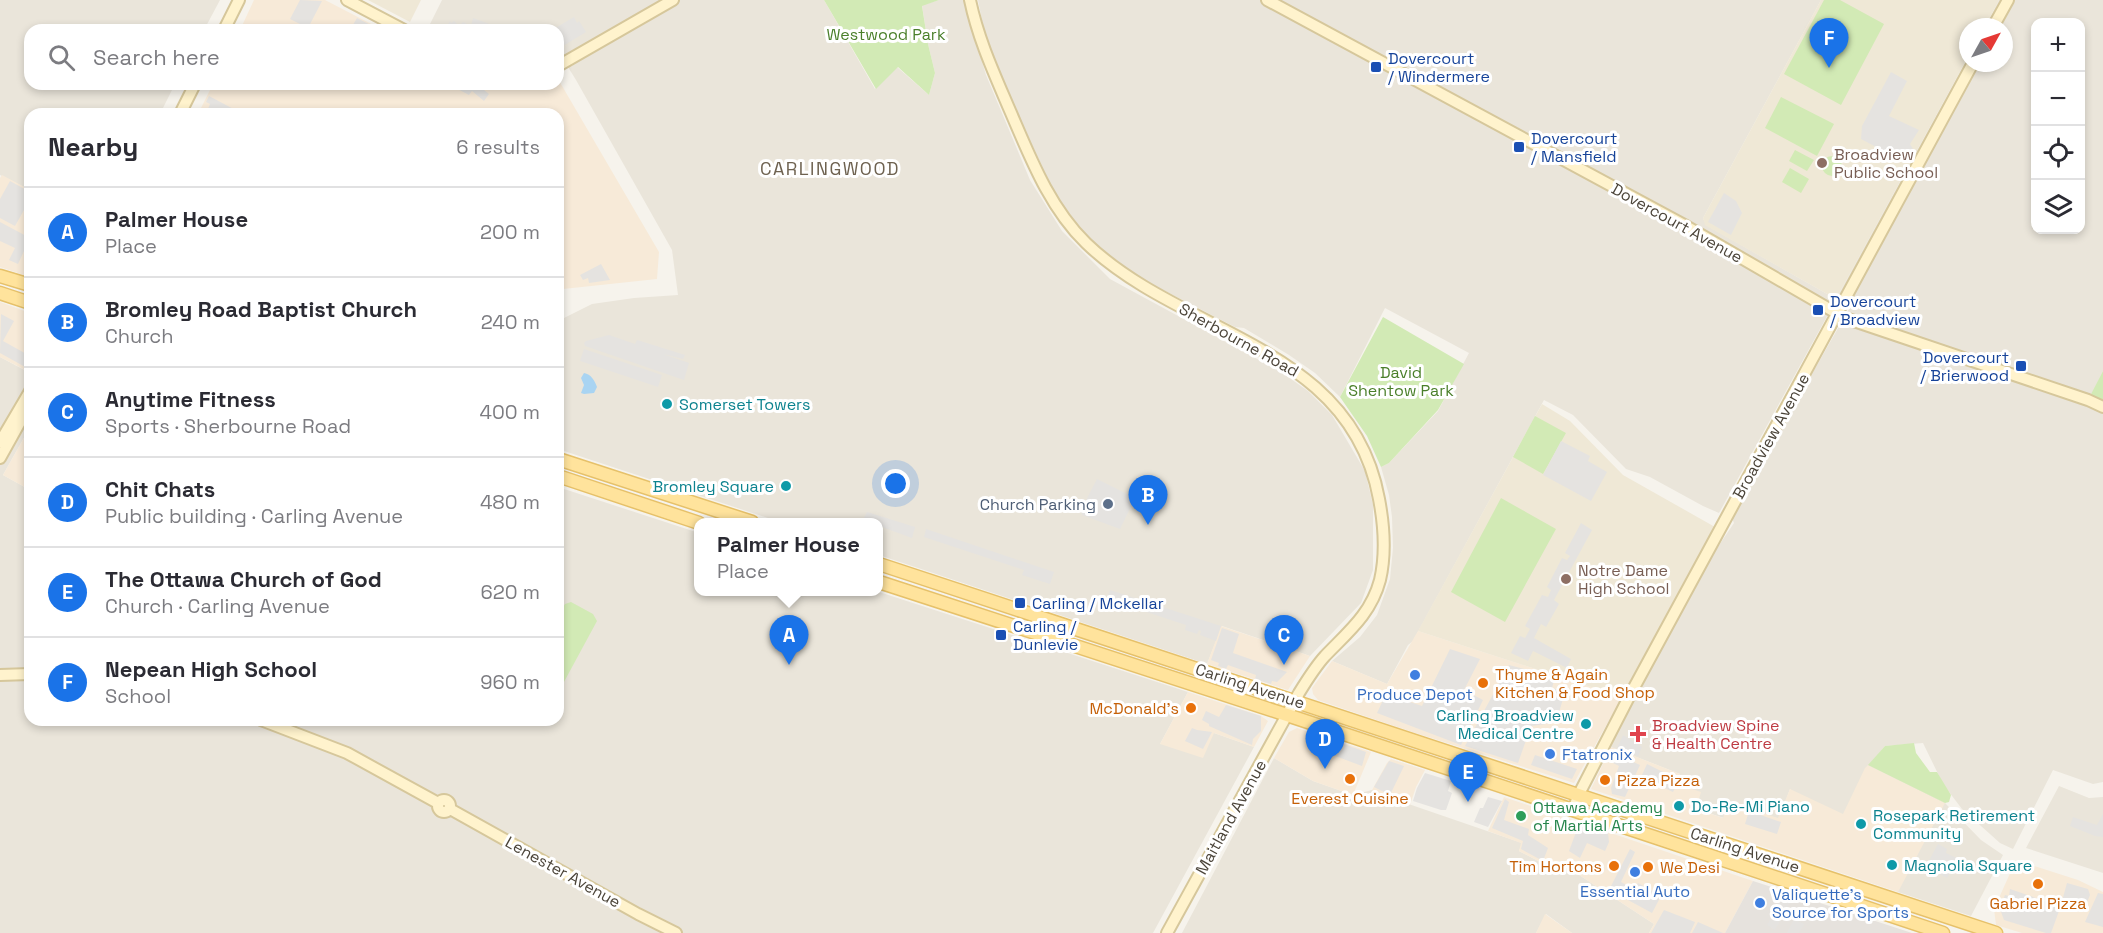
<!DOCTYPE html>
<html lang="en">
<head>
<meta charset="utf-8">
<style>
  :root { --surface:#fff; --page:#f7f7f7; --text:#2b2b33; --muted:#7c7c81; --line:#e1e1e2; --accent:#1a73e8 }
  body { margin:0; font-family:"Space Grotesk",sans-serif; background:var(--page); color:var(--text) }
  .controls { position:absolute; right:18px; top:18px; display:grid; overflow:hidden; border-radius:12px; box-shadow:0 3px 9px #0003 }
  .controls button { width:54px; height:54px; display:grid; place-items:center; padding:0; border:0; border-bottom:2px solid var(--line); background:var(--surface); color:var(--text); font:30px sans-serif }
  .compass { position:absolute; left:1959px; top:18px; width:54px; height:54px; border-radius:50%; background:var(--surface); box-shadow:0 3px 9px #0003; rotate:50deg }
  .you { position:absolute; left:896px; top:484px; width:21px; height:21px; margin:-15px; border:4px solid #fff; border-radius:50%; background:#1a73e8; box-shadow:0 0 0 9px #1a73e833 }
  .badge { display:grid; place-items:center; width:39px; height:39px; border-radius:50%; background:var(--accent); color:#fff; font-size:20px; font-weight:700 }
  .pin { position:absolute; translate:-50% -50px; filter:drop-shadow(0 2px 3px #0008) }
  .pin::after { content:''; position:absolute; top:32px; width:21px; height:18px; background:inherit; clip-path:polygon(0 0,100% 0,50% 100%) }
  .popup { position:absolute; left:694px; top:518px; width:189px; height:78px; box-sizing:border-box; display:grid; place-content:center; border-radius:12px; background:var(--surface); filter:drop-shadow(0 2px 4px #0005); font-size:20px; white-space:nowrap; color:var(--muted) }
  .popup b { font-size:22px; color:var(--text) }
  .popup::after { content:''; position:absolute; left:50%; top:100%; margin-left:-12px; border:12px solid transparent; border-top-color:var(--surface) }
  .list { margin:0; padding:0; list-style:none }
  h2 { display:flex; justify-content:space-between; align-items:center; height:78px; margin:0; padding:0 24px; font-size:26px }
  h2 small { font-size:20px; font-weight:400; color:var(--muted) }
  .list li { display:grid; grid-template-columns:39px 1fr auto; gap:18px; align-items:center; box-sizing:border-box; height:90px; padding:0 24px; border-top:2px solid var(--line) }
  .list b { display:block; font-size:22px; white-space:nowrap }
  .list p { margin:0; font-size:20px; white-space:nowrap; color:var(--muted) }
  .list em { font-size:20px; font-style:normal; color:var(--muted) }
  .icon { flex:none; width:33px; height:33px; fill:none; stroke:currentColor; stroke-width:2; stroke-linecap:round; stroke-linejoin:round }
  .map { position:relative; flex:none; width:2103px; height:933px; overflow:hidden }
  .search { position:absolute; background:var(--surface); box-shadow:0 3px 9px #0003; left:24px; top:24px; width:540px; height:66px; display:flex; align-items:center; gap:15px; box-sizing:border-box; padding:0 21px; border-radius:18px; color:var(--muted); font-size:22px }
  .panel { position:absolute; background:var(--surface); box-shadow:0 3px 9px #0003; left:24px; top:108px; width:540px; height:618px; border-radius:18px }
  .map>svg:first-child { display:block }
  .residential { fill:#eae5da; fill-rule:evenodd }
  .commercial { fill:#f7ead8 }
  .industrial { fill:#e6e2dd }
  .education { fill:#efe8d6 }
  .green { fill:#d2eab5 }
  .parking { fill:#e5e3e0 }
  .water { fill:#a9d4f2 }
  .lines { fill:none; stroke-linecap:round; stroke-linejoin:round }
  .secondary-casing { stroke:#d6c79b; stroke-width:14 }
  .primary-casing { stroke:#e6c16a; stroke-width:15 }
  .secondary { stroke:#fff3cd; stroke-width:10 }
  .primary { stroke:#ffe39c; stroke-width:12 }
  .transit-dot { fill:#1a4fb4; stroke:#fff; stroke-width:2 }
  .education-dot { fill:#8d6e63; stroke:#fff; stroke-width:2 }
  .culture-dot { fill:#0f9aa8; stroke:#fff; stroke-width:2 }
  .service-dot { fill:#5c6f8a; stroke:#fff; stroke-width:2 }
  .shop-dot { fill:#3f7fe0; stroke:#fff; stroke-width:2 }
  .food-dot { fill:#e8710a; stroke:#fff; stroke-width:2 }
  .health-dot { fill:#e0444e; stroke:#fff; stroke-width:2 }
  .leisure-dot { fill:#2e9e5b; stroke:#fff; stroke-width:2 }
  .labels { text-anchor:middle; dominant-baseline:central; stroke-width:6; stroke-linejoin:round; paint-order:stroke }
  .park-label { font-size:16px; fill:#4a7f2a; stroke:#fff }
  .transit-label { font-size:16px; fill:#164399; stroke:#fff; text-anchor:start }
  .education-label { font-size:16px; fill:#785e54; stroke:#fff; text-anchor:start }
  .street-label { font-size:16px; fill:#4b4439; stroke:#fff }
  .culture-label { font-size:16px; fill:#0d838f; stroke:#fff; text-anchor:start }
  .service-label { font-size:16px; fill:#4e5e75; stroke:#fff; text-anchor:end }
  .food-label { font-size:16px; fill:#c56008; stroke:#fff; text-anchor:start }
  .shop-label { font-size:16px; fill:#366cbe; stroke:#fff }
  .health-label { font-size:16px; fill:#be3a42; stroke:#fff; text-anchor:start }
  .leisure-label { font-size:16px; fill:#27864d; stroke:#fff; text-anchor:start }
  .neighbourhood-label { font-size:18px; letter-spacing:1.5px; fill:#6e6250; stroke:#fff }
</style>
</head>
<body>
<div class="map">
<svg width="2103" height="933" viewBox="0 0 2103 933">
  <rect width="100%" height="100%" fill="#f6f3ec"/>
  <path class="residential" d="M0,0H220L204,30H30V84H175L160,114H30V190L0,175Z
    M442,0H824L875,89L897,67L929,95L935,73L928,44L922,5L939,0H964L986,75L1030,180L1062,231L1110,279L1281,372L1308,391L1332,415L1365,471L1373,505V570L1361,603L1310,656L1222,626L1207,664L879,555V522H780L558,449V321L592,304L634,298L678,295L672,250L576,80L560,54L558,55V30H427Z
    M978,0H1821L1703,218L1706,225L1836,299L1968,57V63H2004V27H1985L1999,0H2103V371L2089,400L2103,407V782L2093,784L2053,770L2013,849L2000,843L1962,809L1943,784L1923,743L1885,746L1869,765L1945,803L1981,840L2003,855L1971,916L1898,892L1790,789L1779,819L1729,802L1724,818L1696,809L1677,784L1680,774L1611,747L1636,693L1705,566L1734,523L1731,516L1849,309L1836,300L1719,513L1703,506L1650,477L1626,469L1573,415L1544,400L1413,641L1408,645L1387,684L1332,661L1360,637L1377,615L1390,579L1393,548L1392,517L1389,495L1381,467L1389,463L1438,411L1469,353L1385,308L1340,397L1315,373L1289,355L1244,328L1235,327L1136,276L1108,257L1088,239L1070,216L1054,192L1010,97L984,31ZM2036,22H2080V230H2036Z
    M0,357L30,373V427L3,475L30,490V720H558V487L699,533V592H879L1188,692L1160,744L1214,733L1254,747L1153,933H0Z
    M1274,758L1313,781L1353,795L1372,790L1394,799L1522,843L1519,851L1544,864L1570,869L1654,924L1649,933H1572L1546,914L1536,933H1182Z
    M2059,786L2089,798L2103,797V873L2026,848Z"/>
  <path class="commercial" d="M254,0H325L383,30H240Z
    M558,79L659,252L657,279L563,289L558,292V114H198L213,84H558Z
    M2,175L30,190V277L0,267V178Z
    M0,302L30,313L29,372L0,357Z
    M30,427V490L3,475Z
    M1221,626L1310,656L1288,690L1207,664Z
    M1418,631L1622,697L1574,783L1406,730L1318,700L1313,694L1312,688L1332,661L1387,684Z
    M1188,692L1261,716L1268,721L1254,747L1214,733L1203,758L1160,744Z
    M1297,728L1371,752L1353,795L1313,781L1274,758L1289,732Z
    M1611,747L1680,774L1677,784L1701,792L1696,809L1723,818L1729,802L1778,818L1790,789L1843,814L1865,768L1868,765L1945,803L1898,892L1591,789Z
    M1391,759L1425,770L1416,787L1410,805L1372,790L1387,763Z
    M1504,797L1753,881L1725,933H1649L1654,924L1570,869L1544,864L1519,851L1521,843L1488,831Z
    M2016,860L2078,880L2103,892V933H2022L1996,925L1994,909Z
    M1545,914L1572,933H1536Z"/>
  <path class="industrial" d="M1753,881L1912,933H1725Z"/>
  <path class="education" d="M368,0H421L410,22Z
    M1821,0H1999L1985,27H1968V57L1836,299L1705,225L1703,218Z
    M1542,404L1570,421L1623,475L1715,527L1622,697L1418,631Z"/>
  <path class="green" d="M824,0H939L922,6L928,44L935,73L929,95L898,67L876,89Z
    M1824,0H1840L1884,24L1841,105L1784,74Z
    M1781,97L1834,124L1817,156L1765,128Z
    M1795,150L1814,160L1807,171L1789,161Z
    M1822 166a10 10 0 1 1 20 0a10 10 0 1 1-20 0Z
    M1790,168L1809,179L1801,193L1782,182Z
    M1383,317L1464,364L1438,410L1389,463L1381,467L1367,436L1340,397Z
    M2103,371V407L2088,400Z
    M1535,416L1566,433L1543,474L1513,457Z
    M1501,498L1556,529L1505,622L1451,592Z
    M571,602L593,614L597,621L558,693V616L565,604Z
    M1914,743L1916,753L1930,772H1937L1951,795L1949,802L1945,803L1868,765L1885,746Z"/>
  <path class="parking" d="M300,0L322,1L308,28L290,19Z
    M574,17L577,23L579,21L586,32L558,49V30H552Z
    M357,18L380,30H350Z
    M473,18L492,25V30H445L450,21L451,23L454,21L459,26L463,22L471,26Z
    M1891,72L1907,81L1889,116L1919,130L1910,144L1913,149L1909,156L1897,158L1861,139L1862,126Z
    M448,84H486L488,85L484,90L489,94L484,101L472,91L469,95Z
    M209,96L243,114H218L208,109L210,104L206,102Z
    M10,181L30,192V213L24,210L15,226L0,218V199Z
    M1724,193L1736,201L1742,213L1731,235L1708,222Z
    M0,222L30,238L18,264L9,260L15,248L0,241Z
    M601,264L610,280L589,283L588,278L583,280L580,275Z
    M1,314L14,321L3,341L30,356V362L27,368L0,353Z
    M609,335L635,344L637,340L685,355L683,359L663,354L689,363L684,380L585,346L584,343L586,341Z
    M584,349L662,375L658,387L580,361Z
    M1561,441L1590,456L1588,461L1607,472L1591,501L1543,475Z
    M1097,479L1135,498L1120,529L1082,515L1081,510Z
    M867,512L915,527L912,538L882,527L879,533V522H862Z
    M1581,523L1592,530L1554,600L1559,604L1546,627L1541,624L1534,638L1571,659L1567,668L1533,651L1528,661L1511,653L1520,636L1525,638L1530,629L1525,626L1542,595L1548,597L1551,590L1547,587L1562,558L1567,560L1570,556L1565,553Z
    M926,529L1054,572L1050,584L1022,575L1024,570L924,537Z
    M1110,590L1221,626L1216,641L1200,635L1201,631L1199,630L1197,634L1185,630L1186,625L1107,599Z
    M1222,628L1239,634L1233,653L1287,672L1277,682L1272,681L1271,684L1255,679L1256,675L1228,665L1226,669L1218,666L1219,663L1211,660Z
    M1450,649L1480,659L1464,690L1483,700L1461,745L1377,713L1386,694L1422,706Z
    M1509,665L1555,677L1552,688L1565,692L1558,716L1553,723L1531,726L1518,763L1465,746Z
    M1226,705L1261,716V731L1253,739L1252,745L1209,726V724L1202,720L1206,711L1219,717Z
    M1192,728L1197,730L1212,732L1203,749L1185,741Z
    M1623,735L1642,747L1638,756L1617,748Z
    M1335,741L1366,752L1362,766L1330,754Z
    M1614,753L1640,765L1625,797L1612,794L1611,788L1619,766L1609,761Z
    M1535,755L1577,769L1572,779L1531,765Z
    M1389,761L1404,766L1390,795L1374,787Z
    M1647,764L1679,780L1673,792L1641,777Z
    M1425,773L1451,781L1448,791L1452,793L1446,810H1441L1413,801L1417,788Z
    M1488,797L1502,801L1488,827L1474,822L1480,808H1483Z
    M1505,799L1509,802L1504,820L1529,829L1528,835L1548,848L1543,861L1521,849L1523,841L1492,828Z
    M1749,811L1781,822L1777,834L1745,824Z
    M2103,814V837L2095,836L2070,826L2073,817L2097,825Z
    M1583,824L1608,833L1609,842L1605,851L1587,843L1580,858L1569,851L1578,827Z
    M1938,844L1947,849L1946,853L1969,864L1967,872L1955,865L1947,878L1926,866Z
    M1630,849L1635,852L1621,882L1630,887L1623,898L1610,888Z
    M1638,883L1661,896L1652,913L1628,900Z
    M2067,883L2088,889L2090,895L2085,907L2079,911L2066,906L2062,901Z
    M2010,889L2053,904L2059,911L2051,933H2046L2004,920L2000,909L2005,895L2009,896Z
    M2098,893L2103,894V927L2085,922Z
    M1783,895L1792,899L1775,930L1767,925Z
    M1664,910L1695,922L1690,933H1651Z
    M1794,919L1804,924L1799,933H1787Z
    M1698,922L1723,933H1692Z"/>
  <path class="water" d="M584,373C591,374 595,381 597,387L594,393L584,394L581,393L584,385L581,378Z"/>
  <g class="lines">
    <g class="secondary-casing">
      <path id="secondary" d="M347,0L404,30
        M970,0C978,38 993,71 1008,106C1029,154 1048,206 1086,243C1182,336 1351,344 1379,499C1384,525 1386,554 1380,580C1371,614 1348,632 1325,656C1315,667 1307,680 1299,693L1167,933
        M1267,0L1686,226L1845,318L2088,400L2103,407
        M1993,27L2008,0
        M224,30L239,0
        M558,66L673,0
        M180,114L195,84
        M0,442L30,391
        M0,458L30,404
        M0,675L30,674
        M261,720L347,753L438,803
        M438 806a6 6 0 1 1 12 0a6 6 0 1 1-12 0Z
        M450,809L638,914L676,933
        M1573,810L1579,794L1630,695L1973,63"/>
    </g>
    <g class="primary-casing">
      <path id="primary" d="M0,276L30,285
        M0,293L30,303
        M558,459L752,522
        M558,476L699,523
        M879,564L1996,933
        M879,582L1287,715L1943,933"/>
    </g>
    <use href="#secondary" class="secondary"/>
    <use href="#primary" class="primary"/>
  </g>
  <g class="transit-dot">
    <rect x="1370" y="61" width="12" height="12" rx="3"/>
    <rect x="1513" y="141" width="12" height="12" rx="3"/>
    <rect x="1812" y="304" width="12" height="12" rx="3"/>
    <rect x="2015" y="360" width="12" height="12" rx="3"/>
    <rect x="1014" y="597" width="12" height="12" rx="3"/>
    <rect x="995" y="629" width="12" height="12" rx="3"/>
  </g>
  <g class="education-dot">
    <circle cx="1822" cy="163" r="6"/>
    <circle cx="1566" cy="579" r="6"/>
  </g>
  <g class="culture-dot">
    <circle cx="667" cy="404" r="6"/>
    <circle cx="786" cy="486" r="6"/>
    <circle cx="1586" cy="724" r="6"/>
    <circle cx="1679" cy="806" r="6"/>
    <circle cx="1861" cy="824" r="6"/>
    <circle cx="1892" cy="865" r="6"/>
  </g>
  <circle class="service-dot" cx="1108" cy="504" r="6"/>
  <g class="shop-dot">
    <circle cx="1415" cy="675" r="6"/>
    <circle cx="1550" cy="754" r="6"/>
    <circle cx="1635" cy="872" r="6"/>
    <circle cx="1760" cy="903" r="6"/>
  </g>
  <g class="food-dot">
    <circle cx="1483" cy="683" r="6"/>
    <circle cx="1191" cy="708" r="6"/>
    <circle cx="1350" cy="779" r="6"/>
    <circle cx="1605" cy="780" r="6"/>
    <circle cx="1614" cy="866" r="6"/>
    <circle cx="1648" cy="867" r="6"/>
    <circle cx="2038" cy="884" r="6"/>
  </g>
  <path class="health-dot" d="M1635 725h6v6h6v6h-6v6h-6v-6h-6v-6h6z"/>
  <circle class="leisure-dot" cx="1521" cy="816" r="6"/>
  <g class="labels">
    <g class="park-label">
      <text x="886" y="34">Westwood Park</text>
      <text x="1401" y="372">David<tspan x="1401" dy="18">Shentow Park</tspan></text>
    </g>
    <g class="transit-label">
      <text x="1388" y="58">Dovercourt<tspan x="1388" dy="18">/ Windermere</tspan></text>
      <text x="1531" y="138">Dovercourt<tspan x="1531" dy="18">/ Mansfield</tspan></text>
      <text x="1830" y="301">Dovercourt<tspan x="1830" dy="18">/ Broadview</tspan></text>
      <text x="2009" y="357" text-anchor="end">Dovercourt<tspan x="2009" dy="18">/ Brierwood</tspan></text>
      <text x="1032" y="603">Carling / Mckellar</text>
      <text x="1013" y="626">Carling /<tspan x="1013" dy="18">Dunlevie</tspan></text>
    </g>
    <g class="education-label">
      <text x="1834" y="154">Broadview<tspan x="1834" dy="18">Public School</tspan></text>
      <text x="1578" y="570">Notre Dame<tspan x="1578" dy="18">High School</tspan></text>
    </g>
    <g class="street-label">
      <text transform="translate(1677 223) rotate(29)">Dovercourt Avenue</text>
      <text transform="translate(1239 340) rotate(29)">Sherbourne Road</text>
      <text transform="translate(1771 436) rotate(-61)">Broadview Avenue</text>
      <text transform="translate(1250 686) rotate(18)">Carling Avenue</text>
      <text transform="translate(1231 817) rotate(-61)">Maitland Avenue</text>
      <text transform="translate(1745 850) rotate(18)">Carling Avenue</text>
      <text transform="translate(563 872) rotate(29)">Lenester Avenue</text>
    </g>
    <g class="culture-label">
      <text x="679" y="404">Somerset Towers</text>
      <text x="774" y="486" text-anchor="end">Bromley Square</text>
      <text x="1574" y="715" text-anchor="end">Carling Broadview<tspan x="1574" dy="18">Medical Centre</tspan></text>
      <text x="1691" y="806">Do-Re-Mi Piano</text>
      <text x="1873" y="815">Rosepark Retirement<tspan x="1873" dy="18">Community</tspan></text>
      <text x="1904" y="865">Magnolia Square</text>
    </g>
    <g class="service-label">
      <text x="1096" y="504">Church Parking</text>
    </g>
    <g class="food-label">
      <text x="1495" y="674">Thyme &amp; Again<tspan x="1495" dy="18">Kitchen &amp; Food Shop</tspan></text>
      <text x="1179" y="708" text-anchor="end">McDonald's</text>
      <text x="1617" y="780">Pizza Pizza</text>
      <text x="1350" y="798" text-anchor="middle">Everest Cuisine</text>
      <text x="1602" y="866" text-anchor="end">Tim Hortons</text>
      <text x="1660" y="867">We Desi</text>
      <text x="2038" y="903" text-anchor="middle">Gabriel Pizza</text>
    </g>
    <g class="shop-label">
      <text x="1415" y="694">Produce Depot</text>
      <text x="1562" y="754" text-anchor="start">Ftatronix</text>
      <text x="1635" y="891">Essential Auto</text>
      <text x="1772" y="894" text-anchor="start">Valiquette's<tspan x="1772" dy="18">Source for Sports</tspan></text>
    </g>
    <g class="health-label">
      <text x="1652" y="725">Broadview Spine<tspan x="1652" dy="18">&amp; Health Centre</tspan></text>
    </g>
    <g class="leisure-label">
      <text x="1533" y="807">Ottawa Academy<tspan x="1533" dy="18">of Martial Arts</tspan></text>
    </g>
    <g class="neighbourhood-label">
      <text x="830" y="168">CARLINGWOOD</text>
    </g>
  </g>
</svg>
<div class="controls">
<button>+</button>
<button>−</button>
<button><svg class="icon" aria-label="locate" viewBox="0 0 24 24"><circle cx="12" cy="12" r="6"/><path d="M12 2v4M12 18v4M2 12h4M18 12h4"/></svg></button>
<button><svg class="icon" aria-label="layers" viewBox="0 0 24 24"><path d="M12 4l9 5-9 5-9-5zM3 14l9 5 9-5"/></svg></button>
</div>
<svg class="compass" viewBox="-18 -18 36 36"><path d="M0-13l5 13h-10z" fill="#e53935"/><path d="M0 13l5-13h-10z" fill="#7c7c81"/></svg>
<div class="you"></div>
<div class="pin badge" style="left:789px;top:665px">A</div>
<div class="popup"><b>Palmer House</b>Place</div>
<div class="pin badge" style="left:1148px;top:525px">B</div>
<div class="pin badge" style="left:1284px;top:665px">C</div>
<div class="pin badge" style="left:1325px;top:769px">D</div>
<div class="pin badge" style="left:1468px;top:802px">E</div>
<div class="pin badge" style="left:1829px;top:68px">F</div>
<div class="search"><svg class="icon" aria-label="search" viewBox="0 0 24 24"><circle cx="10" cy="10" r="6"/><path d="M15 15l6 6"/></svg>Search here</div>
<section class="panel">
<h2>Nearby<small>6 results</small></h2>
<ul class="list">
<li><span class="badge">A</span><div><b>Palmer House</b><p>Place</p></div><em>200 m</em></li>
<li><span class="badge">B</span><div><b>Bromley Road Baptist Church</b><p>Church</p></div><em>240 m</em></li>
<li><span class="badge">C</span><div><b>Anytime Fitness</b><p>Sports · Sherbourne Road</p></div><em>400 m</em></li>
<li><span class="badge">D</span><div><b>Chit Chats</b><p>Public building · Carling Avenue</p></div><em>480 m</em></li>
<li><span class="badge">E</span><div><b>The Ottawa Church of God</b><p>Church · Carling Avenue</p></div><em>620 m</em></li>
<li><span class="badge">F</span><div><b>Nepean High School</b><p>School</p></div><em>960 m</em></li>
</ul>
</section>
</div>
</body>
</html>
